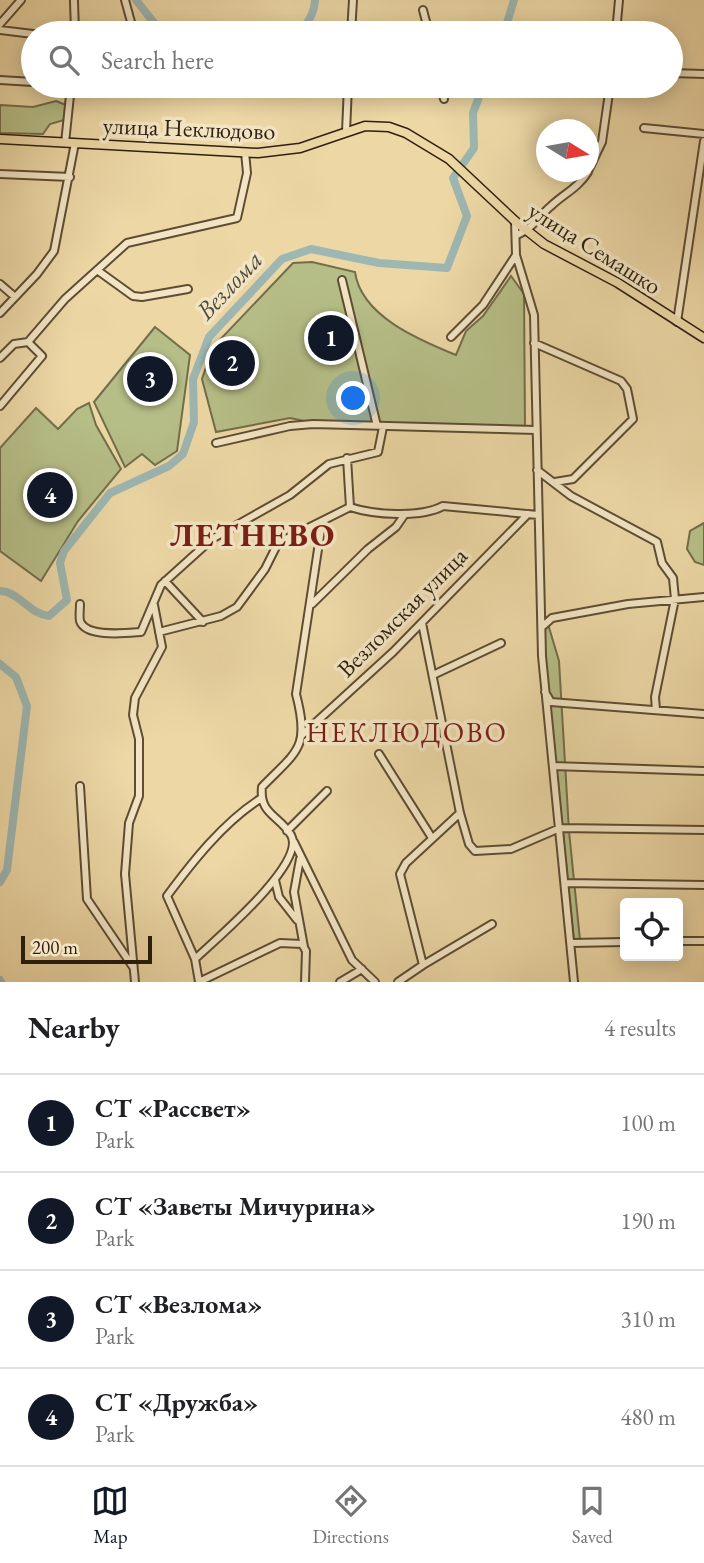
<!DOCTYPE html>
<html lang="en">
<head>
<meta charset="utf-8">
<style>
  :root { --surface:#fff; --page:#f2f2f2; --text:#202124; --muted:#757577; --line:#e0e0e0; --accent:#111827 }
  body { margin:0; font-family:"EB Garamond",serif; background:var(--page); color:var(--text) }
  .controls { position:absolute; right:21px; bottom:21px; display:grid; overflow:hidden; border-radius:7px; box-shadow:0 4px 18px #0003 }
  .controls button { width:63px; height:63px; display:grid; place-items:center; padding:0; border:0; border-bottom:2px solid var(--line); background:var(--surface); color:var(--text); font:35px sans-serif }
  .compass { position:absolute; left:536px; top:119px; width:63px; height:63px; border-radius:50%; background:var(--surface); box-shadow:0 4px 18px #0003; rotate:101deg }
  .scale { position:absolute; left:21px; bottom:18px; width:131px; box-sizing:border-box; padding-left:7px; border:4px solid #2e1f0f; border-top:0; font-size:19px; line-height:24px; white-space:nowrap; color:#2e1f0f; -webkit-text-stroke:5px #f3e5c4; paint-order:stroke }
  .you { position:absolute; left:354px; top:399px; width:24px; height:24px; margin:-18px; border:5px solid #fff; border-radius:50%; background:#1a73e8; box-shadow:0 0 0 10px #1a73e833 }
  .badge { display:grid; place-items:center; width:46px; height:46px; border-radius:50%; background:var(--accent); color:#fff; font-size:23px; font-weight:700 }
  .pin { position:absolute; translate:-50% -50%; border:4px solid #fff; box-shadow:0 2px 7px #0006 }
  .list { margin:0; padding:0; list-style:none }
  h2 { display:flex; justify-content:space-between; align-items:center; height:91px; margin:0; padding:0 28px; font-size:30px }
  h2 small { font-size:23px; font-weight:400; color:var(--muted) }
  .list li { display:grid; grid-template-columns:46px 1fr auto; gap:21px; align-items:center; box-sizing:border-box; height:98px; padding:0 28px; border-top:2px solid var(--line) }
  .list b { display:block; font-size:26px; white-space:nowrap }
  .list p { margin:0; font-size:23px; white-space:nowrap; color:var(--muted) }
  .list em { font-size:23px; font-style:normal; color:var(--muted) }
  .icon { flex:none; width:38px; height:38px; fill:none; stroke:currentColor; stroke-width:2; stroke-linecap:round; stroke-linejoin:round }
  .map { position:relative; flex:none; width:704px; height:982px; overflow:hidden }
  .search { position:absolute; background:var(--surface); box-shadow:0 4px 18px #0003; left:21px; right:21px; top:21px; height:77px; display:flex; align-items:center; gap:18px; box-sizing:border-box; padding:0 24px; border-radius:38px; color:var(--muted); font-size:26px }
  .sheet { height:483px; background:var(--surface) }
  nav { display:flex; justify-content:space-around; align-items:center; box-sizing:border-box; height:98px; border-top:2px solid var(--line); background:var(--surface); font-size:19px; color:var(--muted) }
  nav a { display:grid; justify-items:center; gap:4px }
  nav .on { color:var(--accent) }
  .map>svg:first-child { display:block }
  .green { fill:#b6be87; stroke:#726e4b; stroke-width:2 }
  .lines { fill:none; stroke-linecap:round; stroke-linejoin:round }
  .river { stroke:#9db7b2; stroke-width:8 }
  .minor-casing { stroke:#5e4d34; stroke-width:10 }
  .major-casing { stroke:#2e1f0f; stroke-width:11 }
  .minor { stroke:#f3e5c4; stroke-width:6 }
  .major { stroke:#ecd7a5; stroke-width:8 }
  .labels { text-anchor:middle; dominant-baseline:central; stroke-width:7; stroke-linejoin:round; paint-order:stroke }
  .street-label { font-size:24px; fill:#2e1f0f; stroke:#f3e5c4 }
  .water-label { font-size:26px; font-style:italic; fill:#4f4d40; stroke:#f3e5c4 }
  .quarter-label { font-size:28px; letter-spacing:2px; fill:#7a1f14; stroke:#f3e5c4 }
  .district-label { font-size:32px; font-weight:bold; letter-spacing:2px; fill:#7a1f14; stroke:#f3e5c4 }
</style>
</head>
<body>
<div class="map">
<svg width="704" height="982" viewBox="0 0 704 982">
  <rect width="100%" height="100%" fill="#ecd7a5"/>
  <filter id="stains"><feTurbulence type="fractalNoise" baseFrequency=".00286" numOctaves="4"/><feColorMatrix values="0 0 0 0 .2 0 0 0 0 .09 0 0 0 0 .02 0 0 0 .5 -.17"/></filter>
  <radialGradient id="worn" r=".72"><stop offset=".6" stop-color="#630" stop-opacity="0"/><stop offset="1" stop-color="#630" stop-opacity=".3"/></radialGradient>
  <path class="green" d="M56,101L66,105L64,120L50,124L43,134L0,133V105L33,107Z
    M312,262L355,272C361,316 419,340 456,355L466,331L483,316L511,276L524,294L525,427L309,422L290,418L216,432L202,379L213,347L293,263Z
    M155,327L190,355L177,451L155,465L142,454L125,467L94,402Z
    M89,403L96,425L121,469L78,521L41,581L0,551V448L36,408L58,429L77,409Z
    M704,523V565L695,562L687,549L690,531Z
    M548,624L559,661L569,831L580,940L574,942L544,649L543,626Z"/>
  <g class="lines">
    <path class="river" d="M136,0L162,33
      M296,33C308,25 314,15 315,0
      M504,33L514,0
      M0,591C20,592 29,614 49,616L67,600L60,563L64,551L110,493L169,466L183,454L194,422L193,379L209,337L282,259L311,249L379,263L447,268L467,216L453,178L474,148L473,113L483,86
      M0,664L16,677L27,706L7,870L0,882
      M0,980L1,982"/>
    <g class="minor-casing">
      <path id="minor" d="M125,0L134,33
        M74,1L75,33
        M423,10L429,33
        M0,24L21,0
        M0,30L33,34
        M351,33L353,0
        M616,33L619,0
        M671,73L704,74
        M0,80L33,82
        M109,86L180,91
        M441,86L444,99
        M644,128L704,134
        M346,132L348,86
        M65,143L71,86
        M588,171L602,142L610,86
        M0,174L70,177
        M515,221L516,255L534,315L542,656L574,982
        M517,235C532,229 538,217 551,206C565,193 578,188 588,172
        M97,270L133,296L142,297L188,289
        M342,280L377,426
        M0,284L15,297
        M0,313L37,274L54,251L75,143
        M677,322L704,141
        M451,337L483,305L516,255
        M28,342L65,299L127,243L237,218L247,173L245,152
        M534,343L621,381L627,389L633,419L573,479L555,482
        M0,358L14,344L28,342
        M0,406L42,356L28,342
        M216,443L290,426L313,424L536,430
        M347,458L350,507C374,515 421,518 443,506L538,515
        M537,470L571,496L657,542L662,563L673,578L675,599L655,697L656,710
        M165,581L203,622
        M80,604C80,609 79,617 80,621C86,638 127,633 141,632L161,585L212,539L290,495L329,464L378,452L383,427
        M312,604L368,549L396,527L405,514
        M422,623L460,813L469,844L475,851L511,849L560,828L704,830
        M543,626L552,618L628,604L704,597
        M159,632L221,616L237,607L265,569L278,543L350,507
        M433,675L501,643
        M545,692L551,702L704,714
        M302,735L393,652L528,514
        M379,754L432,838
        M553,766L704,771
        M80,786L87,899L133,967
        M460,813L406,863L400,874L423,965L492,924
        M287,831L327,791
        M294,842L352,960L375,982
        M300,859L294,892L304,947
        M275,880L279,897L297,920
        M565,883L704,885
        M678,941H704
        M571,943L625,942
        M195,959C215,940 307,863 291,835C279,815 259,814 262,787C298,750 310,748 296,694L322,523
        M135,982L125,874L129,823L139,796V739L133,715L135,698L162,647L154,605
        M199,982L195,959L167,896C193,861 223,823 260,799
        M199,982L280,943L302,944L306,951L305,982
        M340,982L362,969
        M398,982L423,965"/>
    </g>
    <g class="major-casing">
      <path id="major" d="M0,139L258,153L300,148L365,126L389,127L406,133L449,159L515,221L544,244L618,283L704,338"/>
    </g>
    <use href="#minor" class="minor"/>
    <use href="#major" class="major"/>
  </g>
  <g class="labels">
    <g class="street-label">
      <text transform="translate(189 128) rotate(2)">улица Неклюдово</text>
      <text transform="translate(595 248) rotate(32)">улица Семашко</text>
      <text transform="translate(402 612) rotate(-45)">Везломская улица</text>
    </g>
    <g class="water-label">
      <text transform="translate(229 285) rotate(-47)">Везлома</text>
    </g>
    <g class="quarter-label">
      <text x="407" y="732">НЕКЛЮДОВО</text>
    </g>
    <g class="district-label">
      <text x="253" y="535">ЛЕТНЕВО</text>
    </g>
  </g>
  <rect width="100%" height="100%" filter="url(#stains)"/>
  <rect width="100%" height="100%" fill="url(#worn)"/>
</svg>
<div class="controls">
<button><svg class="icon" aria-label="locate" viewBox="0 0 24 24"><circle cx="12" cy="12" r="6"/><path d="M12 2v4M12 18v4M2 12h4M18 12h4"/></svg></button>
</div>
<svg class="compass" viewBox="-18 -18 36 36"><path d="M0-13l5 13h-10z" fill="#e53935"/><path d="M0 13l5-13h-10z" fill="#757577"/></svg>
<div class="scale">200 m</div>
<div class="you"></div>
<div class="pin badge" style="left:331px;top:338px">1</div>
<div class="pin badge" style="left:232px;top:363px">2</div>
<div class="pin badge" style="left:150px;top:379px">3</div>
<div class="pin badge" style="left:50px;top:495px">4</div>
<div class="search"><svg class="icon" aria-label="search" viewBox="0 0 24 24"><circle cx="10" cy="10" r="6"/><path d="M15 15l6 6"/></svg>Search here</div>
</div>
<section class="sheet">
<h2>Nearby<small>4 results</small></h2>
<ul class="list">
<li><span class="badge">1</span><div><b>СТ «Рассвет»</b><p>Park</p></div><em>100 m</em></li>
<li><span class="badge">2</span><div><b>СТ «Заветы Мичурина»</b><p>Park</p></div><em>190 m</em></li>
<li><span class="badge">3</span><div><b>СТ «Везлома»</b><p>Park</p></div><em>310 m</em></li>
<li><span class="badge">4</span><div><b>СТ «Дружба»</b><p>Park</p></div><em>480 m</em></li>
</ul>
</section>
<nav>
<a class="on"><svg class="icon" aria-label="map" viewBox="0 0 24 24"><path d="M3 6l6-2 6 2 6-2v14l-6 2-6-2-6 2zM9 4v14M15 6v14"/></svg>Map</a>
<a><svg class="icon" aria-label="directions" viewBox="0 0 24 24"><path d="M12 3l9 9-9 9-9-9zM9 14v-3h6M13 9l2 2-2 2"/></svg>Directions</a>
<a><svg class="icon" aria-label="saved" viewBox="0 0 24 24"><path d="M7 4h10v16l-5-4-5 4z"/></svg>Saved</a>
</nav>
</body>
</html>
